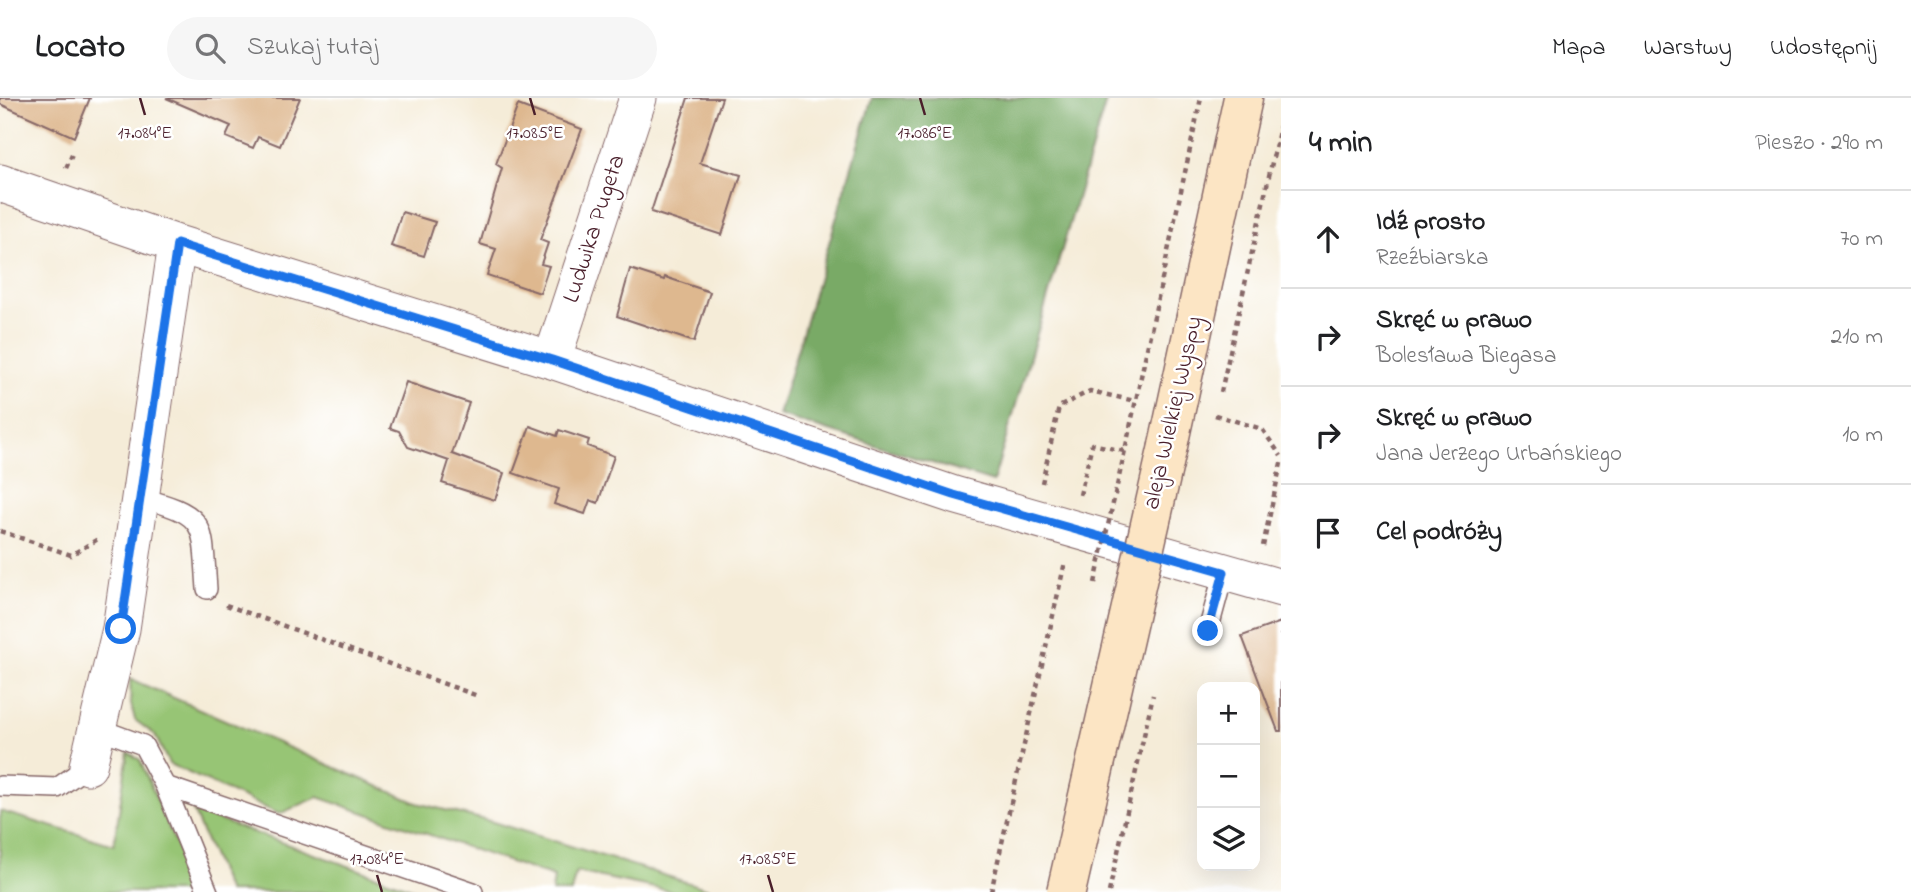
<!DOCTYPE html>
<html lang="pl">
<head>
<meta charset="utf-8">
<style>
  :root { --surface:#fff; --page:#f6f6f6; --text:#202124; --muted:#757577; --line:#e0e0e0 }
  body { margin:0; font-family:"Indie Flower",sans-serif; background:var(--page); color:var(--text) }
  .controls { position:absolute; right:21px; bottom:21px; display:grid; overflow:hidden; border-radius:14px; box-shadow:0 7px 28px #0002 }
  .controls button { width:63px; height:63px; display:grid; place-items:center; padding:0; border:0; border-bottom:2px solid var(--line); background:var(--surface); color:var(--text); font:35px sans-serif }
  .stop { position:absolute; width:21px; height:21px; margin:-16px; border:5px solid #1a73e8; border-radius:50%; background:#fff }
  .stop.end { background:#1a73e8; border-color:#fff; box-shadow:0 2px 7px #0008 }
  .list { margin:0; padding:0; list-style:none }
  h2 { display:flex; justify-content:space-between; align-items:center; height:91px; margin:0; padding:0 28px; font-size:30px }
  h2 small { font-size:23px; font-weight:400; color:var(--muted) }
  .list li { display:grid; grid-template-columns:46px 1fr auto; gap:21px; align-items:center; box-sizing:border-box; height:98px; padding:0 28px; border-top:2px solid var(--line) }
  .list b { display:block; font-size:26px; white-space:nowrap }
  .list p { margin:0; font-size:23px; white-space:nowrap; color:var(--muted) }
  .list em { font-size:23px; font-style:normal; color:var(--muted) }
  .icon { flex:none; width:38px; height:38px; fill:none; stroke:currentColor; stroke-width:2; stroke-linecap:round; stroke-linejoin:round }
  .map { position:relative; flex:none; width:1281px; height:794px; overflow:hidden }
  header { display:flex; align-items:center; gap:42px; box-sizing:border-box; height:98px; padding:0 35px; background:var(--surface); border-bottom:2px solid var(--line) }
  header strong { font-size:33px }
  nav { display:flex; gap:38px; margin-inline-start:auto; font-size:24px }
  .search { width:490px; height:63px; background:var(--page); display:flex; align-items:center; gap:18px; box-sizing:border-box; padding:0 24px; border-radius:38px; color:var(--muted); font-size:26px }
  main { display:flex }
  aside { flex:1; background:var(--surface) }
  .map>svg:first-child { display:block }
  .green { fill:#97c574; stroke:#707250; stroke-width:2 }
  .forest { fill:#79aa66; stroke:#626448; stroke-width:2 }
  .building { fill:#deb88f }
  .lines { fill:none; stroke-linecap:round; stroke-linejoin:round }
  .service-casing { stroke:#866768; stroke-width:22 }
  .minor-casing { stroke:#866768; stroke-width:39 }
  .secondary-casing { stroke:#866768; stroke-width:41 }
  .path { stroke:#866768; stroke-width:4.5; stroke-dasharray:5 5; stroke-linecap:butt }
  .service { stroke:#fff; stroke-width:19 }
  .minor { stroke:#fff; stroke-width:37 }
  .secondary { stroke:#fce5c4; stroke-width:38 }
  .secondary-bridge-casing { stroke:#866768; stroke-width:41; stroke-linecap:butt }
  .path-bridge { stroke:#866768; stroke-width:4.5; stroke-dasharray:5 5; stroke-linecap:butt }
  .secondary-bridge { stroke:#fce5c4; stroke-width:38 }
  .route { stroke:#1a73e8; stroke-width:9 }
  .ticks { fill:none; stroke:#4a1f2b; stroke-width:2.5 }
  .labels { text-anchor:middle; dominant-baseline:central; stroke-width:5; stroke-linejoin:round; paint-order:stroke }
  .street-label { font-size:24px; fill:#4a1f2b; stroke:#fff }
  .ticks-label { font-size:18px; text-anchor:middle; fill:#4a1f2b; stroke:#fff; stroke-width:5; stroke-linejoin:round; paint-order:stroke }
</style>
</head>
<body>
<header>
<strong>Locato</strong>
<div class="search"><svg class="icon" aria-label="search" viewBox="0 0 24 24"><circle cx="10" cy="10" r="6"/><path d="M15 15l6 6"/></svg>Szukaj tutaj</div>
<nav><a>Mapa</a><a>Warstwy</a><a>Udostępnij</a></nav>
</header>
<main>
<div class="map">
<svg width="1281" height="794" viewBox="0 0 1281 794">
  <rect width="100%" height="100%" fill="#fff"/>
  <filter id="ink" filterUnits="userSpaceOnUse"><feTurbulence type="fractalNoise" baseFrequency=".0143" numOctaves="2"/><feDisplacementMap in="SourceGraphic" scale="14" xChannelSelector="R" yChannelSelector="G"/><feConvolveMatrix kernelMatrix="1 2 1 2 8 2 1 2 1" color-interpolation-filters="sRGB"/></filter>
  <filter id="wash" filterUnits="userSpaceOnUse"><feTurbulence type="fractalNoise" baseFrequency=".00686" numOctaves="4" result="noise"/><feDisplacementMap in="SourceGraphic" scale="28" xChannelSelector="R" yChannelSelector="G"/><feGaussianBlur stdDeviation="1.57" result="paint"/><feColorMatrix in="noise" values="0 0 0 0 0 0 0 0 0 0 0 0 0 0 0 0 0 1.4 0 .05"/><feComposite in="paint" operator="in"/></filter>
  <g filter="url(#wash)">
    <rect width="100%" height="100%" fill="#f5ecd8"/>
    <path class="green" d="M130,581L417,705L493,724L718,794H675L576,774L571,794H552L554,779L318,699L279,716L169,666L155,637L135,622L131,606Z
      M128,654L140,662L196,794H0V713L114,747Z
      M193,713L422,794H228Z"/>
    <path class="forest" d="M872,0H1107L993,384L778,317Z"/>
    <g id="blocks">
      <path class="building" d="M0,0H90L74,39L0,6Z
        M166,0H300L280,48L258,39L253,50L226,39L231,28Z
        M688,0H722L700,65L741,77L722,137L651,114Z
        M518,7L582,31L540,142L548,145L541,166L549,168L540,195L487,177L496,151L480,146L502,70L496,66Z
        M402,114L435,124L424,158L391,148Z
        M630,171L664,182L665,179L710,194L694,244L617,218Z
        M406,284L469,305L452,356L504,375L495,402L442,385L449,363L408,349L399,333L390,330Z
        M530,328L557,338L559,332L589,342L587,348L614,358L598,405L590,402L585,416L554,406L559,391L513,375Z
        M1281,524V633H1278L1242,538Z"/>
    </g>
  </g>
  <g filter="url(#ink)">
    <use href="#blocks" fill-opacity="0" stroke="#866768" stroke-width="2"/>
    <g class="lines">
      <g class="service-casing">
        <path id="service" d="M139,399C209,418 202,424 207,491
          M1208,533L1224,474
          M97,630L143,647L165,688L208,794
          M0,688L57,690L88,668
          M165,688L473,794"/>
      </g>
      <g class="minor-casing">
        <path id="minor" d="M0,85L177,146L552,262L954,397L1281,490
          M552,262L638,0
          M88,668L121,531L177,146"/>
      </g>
      <g class="secondary-casing">
        <path id="secondary" d="M1168,348L1243,0"/>
      </g>
      <path class="path" d="M66,70L72,57
        M1221,294L1281,24
        M1215,317L1262,331L1281,358
        M1128,339L1201,0
        M1042,385L1059,309L1090,293L1135,303
        M1080,397L1092,346L1124,353
        M0,433L71,457L98,441
        M1263,448L1281,365
        M226,507L478,598
        M991,794L1065,464"/>
      <use href="#service" class="service"/>
      <use href="#minor" class="minor"/>
      <use href="#secondary" class="secondary"/>
      <g class="secondary-bridge-casing">
        <path id="secondary-bridge" d="M1066,794L1168,348"/>
      </g>
      <path class="path-bridge" d="M1095,485L1128,339
        M1109,794L1153,597"/>
      <use href="#secondary-bridge" class="secondary-bridge"/>
    </g>
  </g>
  <g class="lines" filter="url(#ink)">
    <path class="route" d="M121,531L177,146L552,262L954,397L1224,474L1208,533"/>
  </g>
  <path class="ticks" d="M140,0L145,17M530,0L535,17M920,0L925,17M377,777L382,794M768,777L773,794"/>
  <g class="labels">
    <g class="street-label">
      <text transform="translate(595 131) rotate(-72)">Ludwika Pugeta</text>
      <text transform="translate(1174 315) rotate(-77)">aleja Wielkiej Wyspy</text>
    </g>
  </g>
  <g class="ticks-label">
    <text x="145" y="40">17.084°E</text>
    <text x="535" y="40">17.085°E</text>
    <text x="925" y="40">17.086°E</text>
    <text x="377" y="766">17.084°E</text>
    <text x="768" y="766">17.085°E</text>
  </g>
</svg>
<div class="controls">
<button>+</button>
<button>−</button>
<button><svg class="icon" aria-label="layers" viewBox="0 0 24 24"><path d="M12 4l9 5-9 5-9-5zM3 14l9 5 9-5"/></svg></button>
</div>
<div class="stop" style="left:121px;top:531px"></div>
<div class="stop end" style="left:1208px;top:533px"></div>
</div>
<aside>
<h2>4 min<small>Pieszo · 290 m</small></h2>
<ul class="list">
<li><svg class="icon" aria-label="ahead" viewBox="0 0 24 24"><path d="M12 20V5M6 11l6-6 6 6"/></svg><div><b>Idź prosto</b><p>Rzeźbiarska</p></div><em>70 m</em></li>
<li><svg class="icon" aria-label="right" viewBox="0 0 24 24"><path d="M7 20v-9h11M14 6l5 5-5 5"/></svg><div><b>Skręć w prawo</b><p>Bolesława Biegasa</p></div><em>210 m</em></li>
<li><svg class="icon" aria-label="right" viewBox="0 0 24 24"><path d="M7 20v-9h11M14 6l5 5-5 5"/></svg><div><b>Skręć w prawo</b><p>Jana Jerzego Urbańskiego</p></div><em>10 m</em></li>
<li><svg class="icon" aria-label="arrive" viewBox="0 0 24 24"><path d="M6 21V4h12l-3 4 3 4H6"/></svg><div><b>Cel podróży</b></div></li>
</ul>
</aside>
</main>
</body>
</html>
